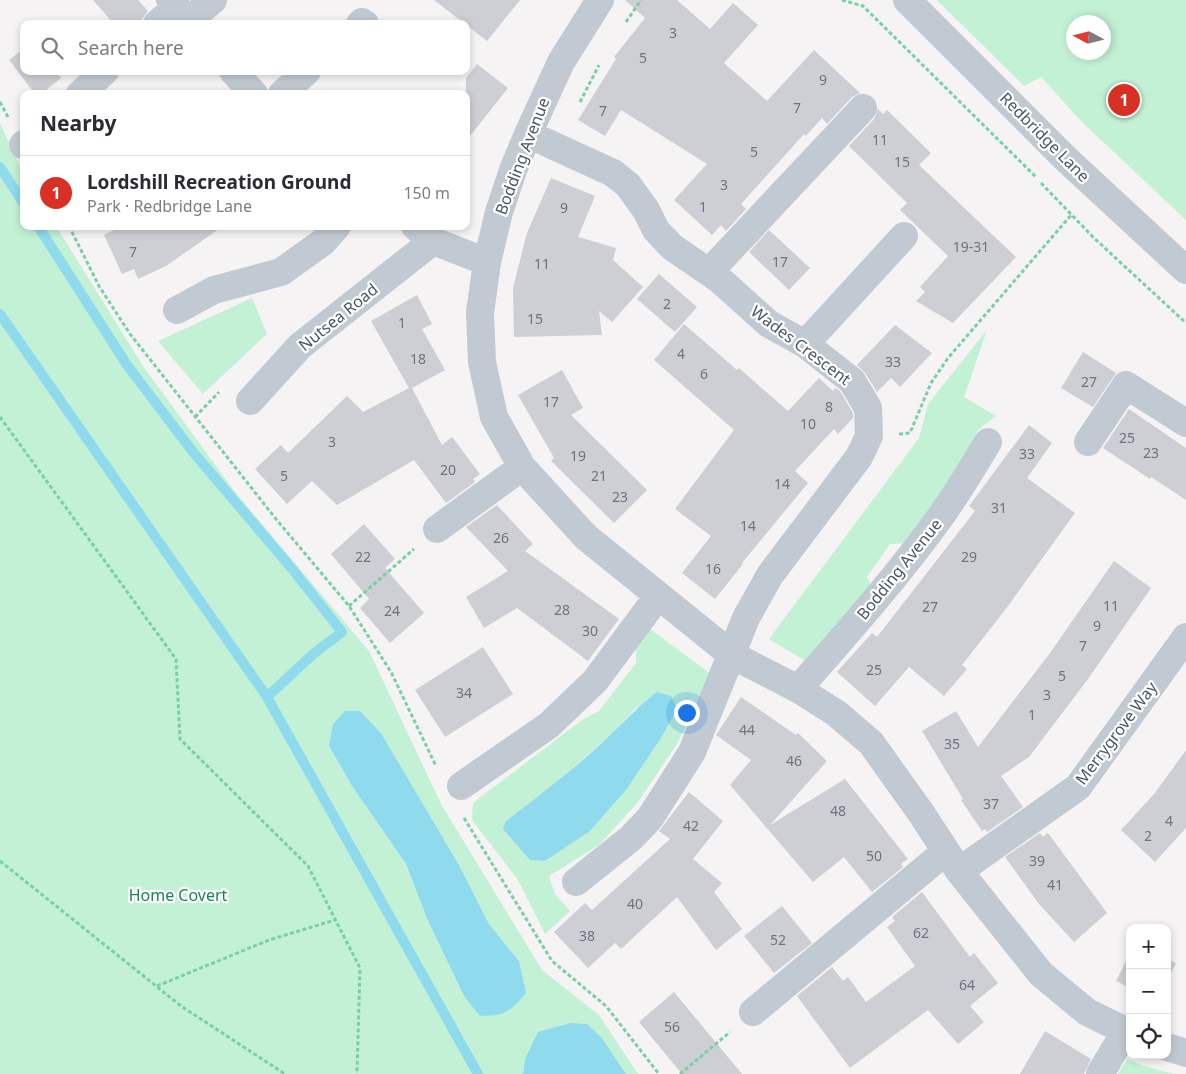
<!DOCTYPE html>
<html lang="en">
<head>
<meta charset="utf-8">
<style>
  :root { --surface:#fff; --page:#f2f2f3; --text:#2b2b33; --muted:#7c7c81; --line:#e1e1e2; --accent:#d93025 }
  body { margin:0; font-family:"Noto Sans",sans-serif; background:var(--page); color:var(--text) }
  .controls { position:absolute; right:15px; bottom:15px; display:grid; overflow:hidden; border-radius:10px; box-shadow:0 2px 8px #0003 }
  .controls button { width:45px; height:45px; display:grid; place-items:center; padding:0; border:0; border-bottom:1px solid var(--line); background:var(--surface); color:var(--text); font:25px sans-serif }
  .compass { position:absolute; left:1066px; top:15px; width:45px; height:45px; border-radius:50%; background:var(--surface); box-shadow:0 2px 8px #0003; rotate:277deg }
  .you { position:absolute; left:686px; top:712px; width:18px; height:18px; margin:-12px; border:4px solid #fff; border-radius:50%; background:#1a73e8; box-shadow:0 0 0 8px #1a73e833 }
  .badge { display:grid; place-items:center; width:32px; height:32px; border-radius:50%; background:var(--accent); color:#fff; font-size:16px; font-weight:700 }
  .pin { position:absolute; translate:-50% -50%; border:2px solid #fff; box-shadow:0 1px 5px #0006 }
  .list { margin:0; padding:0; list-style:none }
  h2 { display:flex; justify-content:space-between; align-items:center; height:65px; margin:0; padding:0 20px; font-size:21px }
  h2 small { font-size:16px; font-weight:400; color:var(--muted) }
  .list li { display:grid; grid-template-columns:32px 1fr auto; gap:15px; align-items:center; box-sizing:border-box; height:75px; padding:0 20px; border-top:1px solid var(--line) }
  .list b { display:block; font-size:19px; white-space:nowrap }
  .list p { margin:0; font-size:16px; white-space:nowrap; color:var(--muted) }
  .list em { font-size:16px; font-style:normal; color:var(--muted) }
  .icon { flex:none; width:28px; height:28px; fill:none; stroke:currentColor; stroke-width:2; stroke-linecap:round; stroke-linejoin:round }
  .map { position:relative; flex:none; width:1186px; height:1074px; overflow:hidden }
  .search { position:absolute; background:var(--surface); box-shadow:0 2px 8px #0003; left:20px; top:20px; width:450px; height:55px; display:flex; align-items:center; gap:12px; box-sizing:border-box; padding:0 18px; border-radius:10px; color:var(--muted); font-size:19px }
  .panel { position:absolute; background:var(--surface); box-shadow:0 2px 8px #0003; left:20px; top:90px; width:450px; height:140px; border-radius:10px }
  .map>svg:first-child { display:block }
  .green { fill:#c3f1d5; fill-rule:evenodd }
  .water { fill:#90daee }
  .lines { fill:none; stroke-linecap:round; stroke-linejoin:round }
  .stream { stroke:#90daee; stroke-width:10 }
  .building { fill:#cdcfd5 }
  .path { stroke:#7ad0a6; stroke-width:3; stroke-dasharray:4 2.5; stroke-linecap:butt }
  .minor { stroke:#c1cad2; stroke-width:28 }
  .labels { text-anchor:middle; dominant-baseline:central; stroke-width:4.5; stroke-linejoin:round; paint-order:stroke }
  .number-label { font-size:14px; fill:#6b747e }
  .street-label { font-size:16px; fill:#4a5661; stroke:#fff }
  .park-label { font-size:16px; fill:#17864f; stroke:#fff }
</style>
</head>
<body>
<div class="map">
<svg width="1186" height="1074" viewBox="0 0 1186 1074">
  <rect width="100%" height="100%" fill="#f5f3f3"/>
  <path class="green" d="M937,0H1186V220L1082,122L1041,77L1024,86ZM1074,22H1104V52H1074Z
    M0,123L24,175V226H56L143,366L235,492L369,651L441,804L542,970L599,1015L638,1074H626L602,1038L525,1059L523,1074H0ZM360,711L381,733L459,865L489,924L519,961L464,996L428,921L406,864L352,786L329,746Z
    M252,298L267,334L203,394L158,341Z
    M987,330L964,397L996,416L978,430L951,489L909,543L890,544L867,577L873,588L809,663L769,639L919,438L928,404Z
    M650,629L711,674L677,744L638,802L599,845L549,876L555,894L570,911L545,934L518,880L472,820L473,803L582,720L599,711L636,663V645ZM638,706L626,790L590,831L545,861L561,778L610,735Z
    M1127,1059L1144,1066L1174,1074H1118Z"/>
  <path class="water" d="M657,692L671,696L677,709L661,738L626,790L590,831L545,861L530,860L503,829L506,821C541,794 577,767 609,736C626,720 639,706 657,692Z
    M345,711H360L381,733L459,865L489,924L519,961L526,993C510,1012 505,1016 480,1016L464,996L428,921L406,864L352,786L329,746L333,724Z
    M571,1023L587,1024L602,1038L626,1074H523L525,1059L538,1032Z"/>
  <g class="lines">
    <path class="stream" d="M0,167L24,204
      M38,226L127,365L193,452L293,570L342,632L312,655L267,697
      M0,314L267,697L478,1074"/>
  </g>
  <path class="building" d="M93,0H138L148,11L142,19V24H114Z
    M434,0H520L487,41Z
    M625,0H677L710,29L733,3L758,25L724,63L767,101L814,50L860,93L852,97L827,124L822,118L806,136L804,134L741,204L746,209L726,231L721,225L712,235L674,200L707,164L621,110L605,136L578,120L616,59L614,57L645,18Z
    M24,48V71H56L61,78L41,94H35L9,60Z
    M477,64L508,88L466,141V78Z
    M878,109L883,114L887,110L931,153L919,165L1016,257L953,323L916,301L925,292L920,287L948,256L900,210L907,203L849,146L874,119Z
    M551,178L595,196L578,237L616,248L613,260L643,287L612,322L599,311L602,335L514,337L513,288L527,233Z
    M122,226H223L166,266L138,279L134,269L122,274L104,235Z
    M769,230L810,268L789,290L749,252Z
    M659,274L697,307L675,332L637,299Z
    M417,295L432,324L422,329L445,370L412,388L442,445L452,437L480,474L473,479L475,482L446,503L414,460L337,505L312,481L287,504L255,469L281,445L288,453L347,396L363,412L409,388L371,321Z
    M684,324L737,370L739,368L788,411L819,378L833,391L835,388L840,391L853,413V418L838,434L834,429L795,471L808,483L742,563L743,564L715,599L682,573L711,536L675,509L734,430L654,360Z
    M895,325L932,353L900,387L891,378L877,392L865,373L857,365Z
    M1083,352L1116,373L1093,407L1061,388Z
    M562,370L583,408L571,415L647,490L614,523L551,461L554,458L518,395Z
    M1129,409L1186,448V500L1151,477L1150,479L1103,448Z
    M1029,425L1052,443L1027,478L1075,513L1005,610L962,665L967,669L944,696L909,667L875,706L837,672L872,633L877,637L975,511L969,506Z
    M497,505L533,544L525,551L619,619L588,661L517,608L484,628L466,597L508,571L466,527Z
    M364,524L395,559L385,568L424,613L390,643L360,608L369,599L331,554Z
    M1114,561L1151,588L1088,679L1029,757L1001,776L1023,807L987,832L985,829L982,831L961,800L963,799L922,731L956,711L978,747L1050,653Z
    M483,647L513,694L445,737L415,690Z
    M741,697L796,735L798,733L827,761L770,825L845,779L908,859L901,864L903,867L872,892L844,857L813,882L730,785L751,760L716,735Z
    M1186,750V828L1155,862L1121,830L1155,793Z
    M689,792L723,821L693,859L722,883L714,892L742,929L716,950L677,897L621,949L615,943L588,968L554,932L585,903L592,910L670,839L659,831Z
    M1040,833L1043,837L1048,833L1107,913L1074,942L1039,904L1005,857Z
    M922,892L970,957L974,953L998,983L970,1006L984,1022L958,1044L928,1010L850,1068L797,996L832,967L843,981L848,977L866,1002L915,966L887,927L895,921L892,917Z
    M782,906L812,943L774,973L744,936Z
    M1130,953V988L1116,981Z
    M1167,959L1176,963L1167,981Z
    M674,992L742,1074H682L639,1022Z
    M1045,1031L1091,1059L1084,1074H1020Z"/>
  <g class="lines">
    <path class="path" d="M842,0L863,6L1037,178
      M626,22L641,0
      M0,102L8,117
      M580,102L599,65
      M1041,183L1094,238L1186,323
      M69,226L99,286L130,334L276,519L349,606L391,672L436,766
      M0,417L176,659L180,739L308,866L360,968L357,1074
      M195,417L219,392
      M899,434L910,433L931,383L948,358L1072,214
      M349,606L414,549
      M464,818L552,961L606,1006L659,1074
      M0,861L181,1006L285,1074
      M157,986L269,940L335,920
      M680,1074L730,1032"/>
    <path class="minor" d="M170,0L191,24
      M600,0L561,62L528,134L513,170L499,212L487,262L480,313L482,362L494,417L522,467L586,537L732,655L798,689L836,713L871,743L921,813L959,871L1041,974L1087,1012L1130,1033
      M907,0L1066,159L1186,270
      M188,21L213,0
      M157,24L176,7
      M360,24L362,22L365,24
      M233,71L254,94
      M80,94L105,71
      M282,94L307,71
      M528,134L613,173L628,185L646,210L656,230L672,247L720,280L769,324L805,344L852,381L868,408L869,436L859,457L770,575L746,618L692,752L650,818L631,838L576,882
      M23,145L24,144
      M415,226L433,241L487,262
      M709,272L863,108
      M177,310L214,290L281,272L323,242L337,226
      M805,344L904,236
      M250,401L300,346L433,241
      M1088,442L1126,385L1186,423
      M437,529L522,467
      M798,689C848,632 897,577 941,516C958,492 973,467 988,442
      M461,786L549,725L595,681L658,596
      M959,871L1078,787L1186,637
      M753,1012L945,852
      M1167,1047L1186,1053
      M1100,1074L1125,1032"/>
  </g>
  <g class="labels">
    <g class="number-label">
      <text x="673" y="32">3</text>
      <text x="643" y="57">5</text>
      <text x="823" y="79">9</text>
      <text x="797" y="107">7</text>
      <text x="603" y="110">7</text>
      <text x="880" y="139">11</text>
      <text x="754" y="151">5</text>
      <text x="902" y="161">15</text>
      <text x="724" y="184">3</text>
      <text x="703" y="206">1</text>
      <text x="564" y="207">9</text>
      <text x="971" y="246">19-31</text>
      <text x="133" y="251">7</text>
      <text x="780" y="261">17</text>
      <text x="542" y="263">11</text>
      <text x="667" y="303">2</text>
      <text x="535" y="318">15</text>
      <text x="402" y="322">1</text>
      <text x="681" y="353">4</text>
      <text x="418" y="358">18</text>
      <text x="893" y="361">33</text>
      <text x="704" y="373">6</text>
      <text x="1089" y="381">27</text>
      <text x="551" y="401">17</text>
      <text x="829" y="406">8</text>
      <text x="808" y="423">10</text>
      <text x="1127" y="437">25</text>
      <text x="332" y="441">3</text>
      <text x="1151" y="452">23</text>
      <text x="1027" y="453">33</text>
      <text x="578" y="455">19</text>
      <text x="448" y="469">20</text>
      <text x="284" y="475">5</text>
      <text x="599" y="475">21</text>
      <text x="782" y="483">14</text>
      <text x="620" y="496">23</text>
      <text x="999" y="507">31</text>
      <text x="748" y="525">14</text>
      <text x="501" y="537">26</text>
      <text x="363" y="556">22</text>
      <text x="969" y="556">29</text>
      <text x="713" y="568">16</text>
      <text x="1111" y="605">11</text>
      <text x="930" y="606">27</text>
      <text x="562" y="609">28</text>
      <text x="392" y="610">24</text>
      <text x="1097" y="625">9</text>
      <text x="590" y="630">30</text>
      <text x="1083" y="645">7</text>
      <text x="874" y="669">25</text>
      <text x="1062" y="675">5</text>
      <text x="464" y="692">34</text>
      <text x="1047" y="694">3</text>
      <text x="1032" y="714">1</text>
      <text x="747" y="729">44</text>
      <text x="952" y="743">35</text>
      <text x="794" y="760">46</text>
      <text x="991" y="803">37</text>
      <text x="838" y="810">48</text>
      <text x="1169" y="820">4</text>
      <text x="691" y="825">42</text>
      <text x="1148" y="835">2</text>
      <text x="874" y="855">50</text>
      <text x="1037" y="860">39</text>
      <text x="1055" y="884">41</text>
      <text x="635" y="903">40</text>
      <text x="921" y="932">62</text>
      <text x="587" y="935">38</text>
      <text x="778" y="939">52</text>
      <text x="967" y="984">64</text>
      <text x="672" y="1026">56</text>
    </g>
    <g class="street-label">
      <text transform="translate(1045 137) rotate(45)">Redbridge Lane</text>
      <text transform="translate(522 156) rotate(-69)">Bodding Avenue</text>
      <text transform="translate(338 317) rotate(-39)">Nutsea Road</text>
      <text transform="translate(801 345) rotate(37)">Wades Crescent</text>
      <text transform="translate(899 569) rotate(-51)">Bodding Avenue</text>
      <text transform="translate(1116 733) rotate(-53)">Merrygrove Way</text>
    </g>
    <g class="park-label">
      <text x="178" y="895">Home Covert</text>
    </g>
  </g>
</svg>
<div class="controls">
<button>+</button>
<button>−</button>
<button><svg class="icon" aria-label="locate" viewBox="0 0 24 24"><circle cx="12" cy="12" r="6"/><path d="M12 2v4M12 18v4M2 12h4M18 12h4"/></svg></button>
</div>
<svg class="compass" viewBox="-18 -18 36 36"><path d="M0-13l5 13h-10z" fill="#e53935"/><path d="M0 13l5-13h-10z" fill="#7c7c81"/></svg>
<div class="you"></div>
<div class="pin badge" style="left:1124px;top:100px">1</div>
<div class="search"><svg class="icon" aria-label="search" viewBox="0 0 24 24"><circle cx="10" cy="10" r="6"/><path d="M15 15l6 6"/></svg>Search here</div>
<section class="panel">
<h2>Nearby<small></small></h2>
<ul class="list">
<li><span class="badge">1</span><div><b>Lordshill Recreation Ground</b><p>Park · Redbridge Lane</p></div><em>150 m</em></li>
</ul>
</section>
</div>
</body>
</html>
